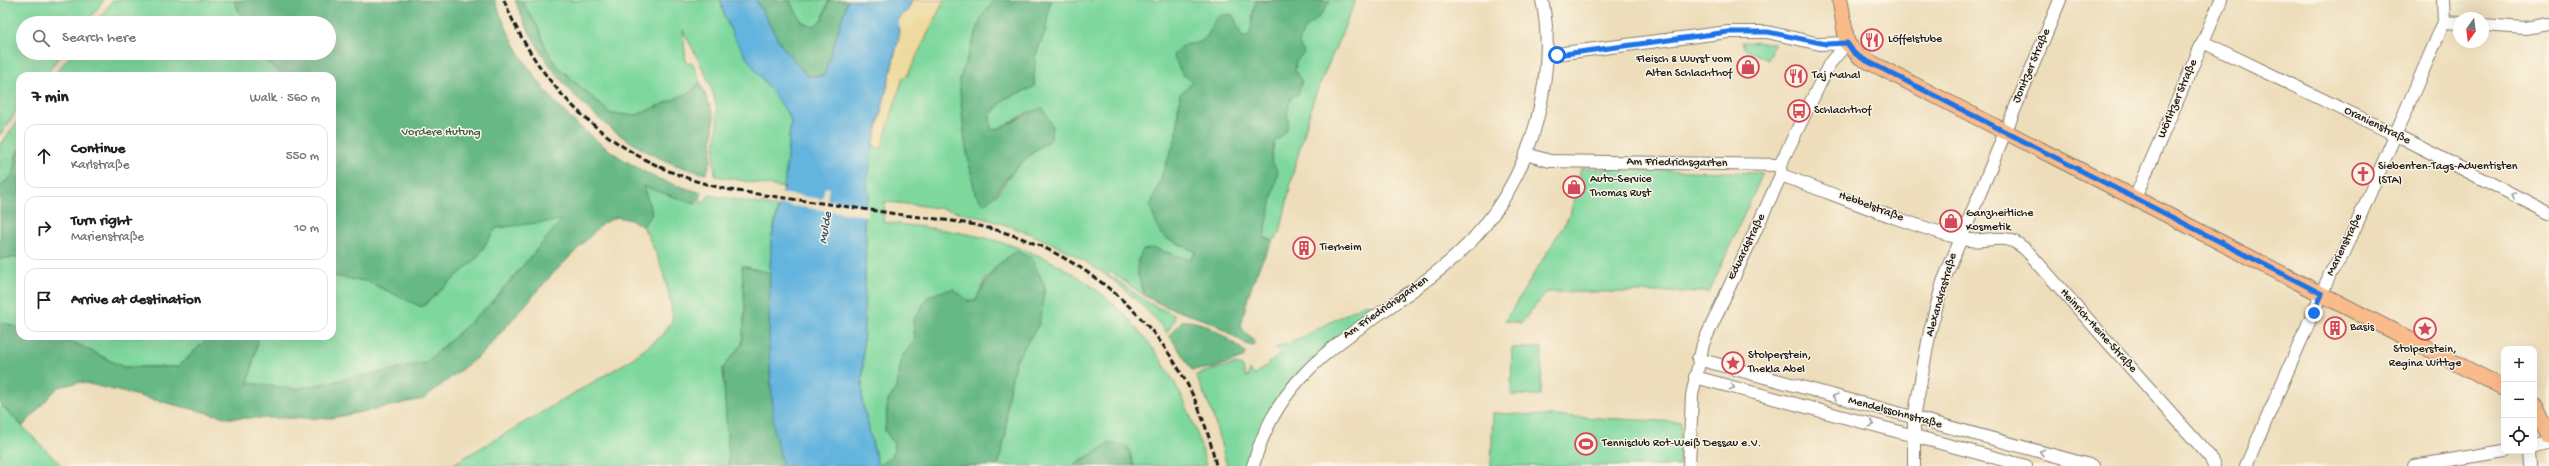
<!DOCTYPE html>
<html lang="en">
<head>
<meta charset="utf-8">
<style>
  :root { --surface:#fff; --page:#f2f2f2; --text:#202124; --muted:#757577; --line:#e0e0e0 }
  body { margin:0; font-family:"Gochi Hand",sans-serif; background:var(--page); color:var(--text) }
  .controls { position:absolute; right:12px; bottom:12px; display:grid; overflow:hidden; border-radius:8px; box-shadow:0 4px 16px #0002 }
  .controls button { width:36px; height:36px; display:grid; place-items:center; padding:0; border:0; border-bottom:1px solid var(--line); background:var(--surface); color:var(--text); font:20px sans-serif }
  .compass { position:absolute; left:2453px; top:12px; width:36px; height:36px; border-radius:50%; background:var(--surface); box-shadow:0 4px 16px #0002; rotate:194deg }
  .stop { position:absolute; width:12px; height:12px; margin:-9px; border:3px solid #1a73e8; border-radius:50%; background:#fff }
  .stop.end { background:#1a73e8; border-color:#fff; box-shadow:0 1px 4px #0008 }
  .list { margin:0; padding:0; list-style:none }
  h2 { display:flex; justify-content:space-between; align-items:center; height:52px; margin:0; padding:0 16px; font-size:17px }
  h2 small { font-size:13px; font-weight:400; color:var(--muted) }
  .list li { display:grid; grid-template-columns:26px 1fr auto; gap:12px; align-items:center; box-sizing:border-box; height:64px; margin:0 8px 8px; padding:0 8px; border:1px solid var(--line); border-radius:12px }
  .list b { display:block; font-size:15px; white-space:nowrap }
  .list p { margin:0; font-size:13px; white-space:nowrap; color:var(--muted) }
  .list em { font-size:13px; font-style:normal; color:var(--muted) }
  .icon { flex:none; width:22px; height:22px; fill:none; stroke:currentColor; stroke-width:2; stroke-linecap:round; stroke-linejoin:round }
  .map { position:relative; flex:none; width:2549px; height:466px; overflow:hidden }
  .search { position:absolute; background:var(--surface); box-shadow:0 4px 16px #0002; left:16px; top:16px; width:320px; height:44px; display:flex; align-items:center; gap:10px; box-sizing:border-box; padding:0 14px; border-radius:22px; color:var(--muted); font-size:15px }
  .panel { position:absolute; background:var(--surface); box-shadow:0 4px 16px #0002; left:16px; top:72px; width:320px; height:268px; border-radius:12px }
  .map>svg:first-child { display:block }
  .green { fill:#7ed89e; stroke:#4d7a5d }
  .forest { fill:#66b885; stroke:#416a50 }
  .sand { fill:#eeda9e; stroke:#857b5d }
  .water { fill:#64b4de; stroke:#40687d }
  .pier { fill:#edddba }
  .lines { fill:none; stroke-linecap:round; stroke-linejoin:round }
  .minor-casing { stroke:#847c6b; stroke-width:14 }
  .major-casing { stroke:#847c6b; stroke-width:17 }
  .minor { stroke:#fff; stroke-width:12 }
  .major { stroke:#fabb8b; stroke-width:15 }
  .rail { stroke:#1c1c1c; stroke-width:3; stroke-dasharray:6 3; stroke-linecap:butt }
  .oneway { stroke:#999 }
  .route { stroke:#1a73e8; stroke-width:5 }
  .labels { text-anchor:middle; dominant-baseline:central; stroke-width:3; stroke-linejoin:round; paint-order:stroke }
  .poi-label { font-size:12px; fill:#1c1c1c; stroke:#fcf5e5; text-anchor:start }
  .street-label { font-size:12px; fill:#1c1c1c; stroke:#fcf5e5 }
  .park-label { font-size:12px; fill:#3e5e4a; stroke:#fcf5e5 }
  .water-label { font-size:13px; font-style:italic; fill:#39596a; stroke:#fcf5e5 }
</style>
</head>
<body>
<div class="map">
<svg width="2549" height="466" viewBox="0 0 2549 466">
  <rect width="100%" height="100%" fill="#fcf5e5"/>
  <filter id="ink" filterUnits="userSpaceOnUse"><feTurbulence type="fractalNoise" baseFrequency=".025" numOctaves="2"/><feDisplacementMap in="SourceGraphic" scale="8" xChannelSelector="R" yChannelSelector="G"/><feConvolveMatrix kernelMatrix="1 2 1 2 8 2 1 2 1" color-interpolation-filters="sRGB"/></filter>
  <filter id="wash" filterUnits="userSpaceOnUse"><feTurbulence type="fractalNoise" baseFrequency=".012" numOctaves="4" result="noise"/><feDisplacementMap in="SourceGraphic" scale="16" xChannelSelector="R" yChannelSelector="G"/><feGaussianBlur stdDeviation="0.9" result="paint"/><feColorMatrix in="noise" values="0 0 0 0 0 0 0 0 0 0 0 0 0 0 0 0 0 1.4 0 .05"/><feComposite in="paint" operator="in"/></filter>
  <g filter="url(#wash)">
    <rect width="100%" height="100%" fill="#edddba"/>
    <path class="green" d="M0,0H104L86,23H23V53H62L45,76H20C20,106 18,111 0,135Z
      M113,0H234L244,23H96Z
      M521,0H721L722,9L791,119L784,188L716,176C710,155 720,134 717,112C714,84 695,55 683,30L686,63L693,64L700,82L691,92L637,115L611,114L555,64L545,46L538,27Z
      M789,0H829L822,20L814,26L802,22Z
      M944,0H995L983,15L959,81L965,142L975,193L997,195C1009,173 1029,154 1051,139L1029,111L1006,126L991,130L990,115L1006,98L1034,87L1035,57L1046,29L1050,0H1356L1314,98L1294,169L1280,233L1273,241L1264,237L1178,106L1177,135L1167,164L1166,238L1196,252L1190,260L1154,248L1137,272L1145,296L1110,271L1108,274L1149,303L1174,315V321L1167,333C1099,248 992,209 885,202L883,222C929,228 975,232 1019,248C1116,281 1184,368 1206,466H1134L1128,447L1082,459L1072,466H998L1006,433L1007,402L1015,362L1039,324L1001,261L985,280L976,300L969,301L953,289L928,297L913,321L915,340L902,357L897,387L888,401L885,430L894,444L893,455L878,466L862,401L866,237L864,220L866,202L869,196L867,184L873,145L881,148L903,77L907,76Z
      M1742,42L1775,43L1768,60L1745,49Z
      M72,53H256L284,76H54Z
      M20,119V148C10,161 23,172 0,185V145Z
      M1581,168L1763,173L1709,292H1547L1521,323L1505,321L1570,215Z
      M643,185L691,203L704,202L709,195L778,207L771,240L770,273L742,266L745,310L742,344L723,368L729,466H450L629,361L663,335L673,319C669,285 659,256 643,226L652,213Z
      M563,219L490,304L426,363L297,389L248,383L259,336H332V276L366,281L422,307L476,259L496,228Z
      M20,257V328L0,322V259Z
      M1365,304L1373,306L1371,313C1315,352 1264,397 1248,466H1227L1212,412L1196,376L1201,373L1236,364L1242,366L1246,377H1248L1250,370L1255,375L1280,354L1275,348L1295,341Z
      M50,336H210L178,367H123L75,343Z
      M1512,348H1542L1541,395H1511Z
      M0,404L62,466H0Z
      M1493,413L1681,422L1679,466H1491Z"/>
    <path class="forest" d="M234,0H495C521,75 575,135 645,172C662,182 683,187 702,193L700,199L691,203L643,186L652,213L643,226L631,220L617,217L603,223L547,280L484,352L423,399L332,418H229L81,382L58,387L23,426L0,404V322L20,328V336H50L75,343L123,367H178L210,336H259L248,383L297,389L426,363L490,304L562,220L496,228L476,259L422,307L366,281L332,276V76H284L256,53H329V23H244Z
      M515,0H521L538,27L545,46L555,64L611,114L637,115L691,92L700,82L714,116L711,161L706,174C619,154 546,82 515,0Z
      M756,0H789L802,22L814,26L822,20L829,0H848L824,76H807L781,45Z
      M995,0H1050L1046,29L1035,57L1034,87L1006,98L990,115L991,130C1011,127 1024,112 1043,108L1052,126L1051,139C1034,150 1019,164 1006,179C995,192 1000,194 983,204L975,193L965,142L959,81L983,14Z
      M1331,0L1320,16L1303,31L1299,44L1304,53L1296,61L1295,71L1302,81L1298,94L1291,97L1287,112L1289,120L1286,132L1274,143L1271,161L1278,171L1264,237L1273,241C1256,268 1247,296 1241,327L1256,344L1254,346L1248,345L1213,323L1164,306L1145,296C1139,277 1132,269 1143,250L1154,248L1190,260L1196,252L1166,238L1160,233L1150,207L1177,135L1180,94L1193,82L1182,74L1173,55C1176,52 1180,47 1185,45C1189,43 1196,44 1200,42C1217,32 1207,12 1233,15L1242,37H1248C1254,24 1251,13 1256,1Z
      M20,148V257L0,259V185C23,172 10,161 20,148Z
      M1016,251L1032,258L1045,287L1039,324L1015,362L1007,402L1006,433L998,466H879L893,455L894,444L885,430L888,401L897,387L902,357L915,340L913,321L928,297L939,292L953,289L969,301L976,300C986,279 996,264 1016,251Z
      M742,266L770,273C769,339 767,401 783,466H729L723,368L742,344L745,310Z
      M1182,321C1206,319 1227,339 1246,352L1243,358L1214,368L1192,370L1169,335Z
      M1110,443L1128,447L1134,466H1072Z"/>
    <path class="sand" d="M912,0H944L907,76L903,77L881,149L873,145L899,37L898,18L908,10Z"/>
    <path class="water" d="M721,0H756L781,45L807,76H824L848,0H912L908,10L898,18L899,37L873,145L867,184L869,196L866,202L864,220L866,237L862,401L878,466H783L774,430L769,351L770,273L771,240L784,188L791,119C769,83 726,42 721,0Z"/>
    <path class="pier" d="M825,187L829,188L827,200L868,205L867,216L777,204L780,193L822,199Z"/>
  </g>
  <g filter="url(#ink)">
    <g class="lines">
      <g class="minor-casing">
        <path id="minor" d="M2444,22L2459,23
          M2483,25L2525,28L2549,24
          M2203,42L2396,135L2549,213
          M1548,55L1728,32H1767L1820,44L1847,43
          M1526,154L1550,161L1780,165
          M1781,175C1839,196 1900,222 1959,238C1988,247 2003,226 2029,253L2210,457L2214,466
          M2135,198L2221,0
          M1698,359L2093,466
          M1695,377L2026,466
          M2534,446L2549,443
          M2528,451L2529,466
          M1253,466C1283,353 1378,326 1456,256C1496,220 1524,171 1537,120C1547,80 1551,41 1542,0
          M1689,466L1692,395L1703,344L1781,175L1780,165L1830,63L1847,43
          M1914,466V418L1930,331L1943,282L2060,0
          M2246,466L2331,272L2344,253L2444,22L2443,0
          M2414,466L2504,451"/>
      </g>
      <g class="major-casing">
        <path id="major" d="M1840,0L1847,43L1860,57L2504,388
          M2534,405L2549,437"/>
      </g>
      <use href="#minor" class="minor"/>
      <use href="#major" class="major"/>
      <path class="rail" d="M504,0C543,99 626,169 731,190C788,199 846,206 903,215C936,219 971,222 1003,232C1111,265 1194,354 1216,466"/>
    </g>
    <defs><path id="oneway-chevron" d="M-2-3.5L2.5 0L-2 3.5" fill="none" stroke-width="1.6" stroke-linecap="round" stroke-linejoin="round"/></defs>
    <g class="oneway">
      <use href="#oneway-chevron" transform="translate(2514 195) rotate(-153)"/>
      <use href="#oneway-chevron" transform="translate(1732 387) rotate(15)"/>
      <use href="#oneway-chevron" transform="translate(1835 397) rotate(-165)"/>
      <use href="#oneway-chevron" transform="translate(1872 424) rotate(15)"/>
      <use href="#oneway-chevron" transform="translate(2042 452) rotate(-165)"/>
    </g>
  </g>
  <g class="lines" filter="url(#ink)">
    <path class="route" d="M1557,55L1728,32H1768L1826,44L1847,43L1854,53L1863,59L2322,294L2314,313"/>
  </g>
  <defs>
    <g id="restaurant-ring" transform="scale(1.15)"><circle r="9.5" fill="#fcf5e5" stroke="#d1495b" stroke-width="1.5"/><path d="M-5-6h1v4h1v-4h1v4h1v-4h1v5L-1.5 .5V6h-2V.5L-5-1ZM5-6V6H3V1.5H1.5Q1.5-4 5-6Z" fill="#d1495b"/></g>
    <g id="shop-ring" transform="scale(1.15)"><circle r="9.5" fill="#fcf5e5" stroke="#d1495b" stroke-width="1.5"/><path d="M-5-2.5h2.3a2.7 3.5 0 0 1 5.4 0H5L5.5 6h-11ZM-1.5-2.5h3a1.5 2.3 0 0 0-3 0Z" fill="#d1495b"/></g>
    <g id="bus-ring" transform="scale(1.15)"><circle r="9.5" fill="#fcf5e5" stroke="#d1495b" stroke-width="1.5"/><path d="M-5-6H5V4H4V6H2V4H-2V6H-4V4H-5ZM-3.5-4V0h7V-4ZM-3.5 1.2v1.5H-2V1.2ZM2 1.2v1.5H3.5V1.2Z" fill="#d1495b"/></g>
    <g id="church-ring" transform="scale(1.15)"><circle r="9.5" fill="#fcf5e5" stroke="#d1495b" stroke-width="1.5"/><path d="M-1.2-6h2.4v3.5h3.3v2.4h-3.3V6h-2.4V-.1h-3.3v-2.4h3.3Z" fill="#d1495b"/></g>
    <g id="building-ring" transform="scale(1.15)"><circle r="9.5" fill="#fcf5e5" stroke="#d1495b" stroke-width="1.5"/><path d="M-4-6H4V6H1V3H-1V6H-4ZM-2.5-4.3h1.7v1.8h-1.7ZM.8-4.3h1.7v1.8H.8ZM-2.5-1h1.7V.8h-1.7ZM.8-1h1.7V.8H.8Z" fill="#d1495b"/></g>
    <g id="sight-ring" transform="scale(1.15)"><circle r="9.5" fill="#fcf5e5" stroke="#d1495b" stroke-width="1.5"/><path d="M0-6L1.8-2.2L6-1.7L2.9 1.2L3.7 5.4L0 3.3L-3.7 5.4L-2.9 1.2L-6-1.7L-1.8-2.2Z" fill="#d1495b"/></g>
    <g id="stadium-ring" transform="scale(1.15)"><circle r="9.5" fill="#fcf5e5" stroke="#d1495b" stroke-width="1.5"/><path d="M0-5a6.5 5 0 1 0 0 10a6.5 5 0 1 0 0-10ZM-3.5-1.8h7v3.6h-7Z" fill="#d1495b"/></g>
  </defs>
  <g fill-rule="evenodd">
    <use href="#restaurant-ring" x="1872" y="40"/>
    <use href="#shop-ring" x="1748" y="67"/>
    <use href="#restaurant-ring" x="1796" y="76"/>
    <use href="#bus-ring" x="1799" y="111"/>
    <use href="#church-ring" x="2363" y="174"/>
    <use href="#shop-ring" x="1574" y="187"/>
    <use href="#shop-ring" x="1951" y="221"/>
    <use href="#building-ring" x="1304" y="248"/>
    <use href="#building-ring" x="2335" y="328"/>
    <use href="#sight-ring" x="2425" y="329"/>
    <use href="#sight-ring" x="1733" y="363"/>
    <use href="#stadium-ring" x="1586" y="444"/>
  </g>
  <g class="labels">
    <g class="poi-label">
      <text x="1888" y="40">Löffelstube</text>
      <text x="1732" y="60" text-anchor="end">Fleisch &amp; Wurst vom<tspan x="1732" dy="14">Alten Schlachthof</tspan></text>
      <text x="1812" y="76">Taj Mahal</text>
      <text x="1814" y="111">Schlachthof</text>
      <text x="2378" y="167">Siebenten-Tags-Adventisten<tspan x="2378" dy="14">(STA)</tspan></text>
      <text x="1590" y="180">Auto-Service<tspan x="1590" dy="14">Thomas Rust</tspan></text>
      <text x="1966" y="214">Ganzheitliche<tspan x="1966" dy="14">Kosmetik</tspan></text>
      <text x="1320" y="248">Tierheim</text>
      <text x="2350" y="328">Basis</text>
      <text x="2425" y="350" text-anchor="middle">Stolperstein,<tspan x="2425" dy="14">Regina Wittge</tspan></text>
      <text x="1748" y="356">Stolperstein,<tspan x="1748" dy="14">Thekla Abel</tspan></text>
      <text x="1602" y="444">Tennisclub Rot-Weiß Dessau e.V.</text>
    </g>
    <g class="street-label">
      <text transform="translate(2032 66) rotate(-67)">Jonitzer Straße</text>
      <text transform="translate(2178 99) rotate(-67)">Wörlitzer Straße</text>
      <text transform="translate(2377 126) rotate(26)">Oranienstraße</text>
      <text transform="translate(1677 163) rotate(1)">Am Friedrichsgarten</text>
      <text transform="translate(1871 207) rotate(20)">Hebbelstraße</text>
      <text transform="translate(2345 245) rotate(-64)">Marienstraße</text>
      <text transform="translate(1747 247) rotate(-64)">Eduardstraße</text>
      <text transform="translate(1942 295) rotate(-74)">Alexandrastraße</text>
      <text transform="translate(1386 308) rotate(-35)">Am Friedrichsgarten</text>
      <text transform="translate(2098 331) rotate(48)">Heinrich-Heine-Straße</text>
      <text transform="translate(1895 413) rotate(15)">Mendelssohnstraße</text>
    </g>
    <g class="park-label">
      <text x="441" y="133">Vordere Hutung</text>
    </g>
    <g class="water-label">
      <text transform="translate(826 228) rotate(-81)">Mulde</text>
    </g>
  </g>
</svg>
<div class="controls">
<button>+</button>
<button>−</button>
<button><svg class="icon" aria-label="locate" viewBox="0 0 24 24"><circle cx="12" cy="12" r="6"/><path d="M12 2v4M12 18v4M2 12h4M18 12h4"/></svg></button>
</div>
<svg class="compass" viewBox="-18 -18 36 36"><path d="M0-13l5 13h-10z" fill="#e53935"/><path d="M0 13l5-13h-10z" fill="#757577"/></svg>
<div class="stop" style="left:1557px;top:55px"></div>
<div class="stop end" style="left:2314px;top:313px"></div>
<div class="search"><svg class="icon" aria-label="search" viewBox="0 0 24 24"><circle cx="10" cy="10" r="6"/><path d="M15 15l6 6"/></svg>Search here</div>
<section class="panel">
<h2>7 min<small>Walk · 560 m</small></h2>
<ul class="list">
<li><svg class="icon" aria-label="ahead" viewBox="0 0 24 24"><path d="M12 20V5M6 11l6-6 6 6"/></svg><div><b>Continue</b><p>Karlstraße</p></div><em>550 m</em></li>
<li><svg class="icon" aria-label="right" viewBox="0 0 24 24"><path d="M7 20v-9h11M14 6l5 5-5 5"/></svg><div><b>Turn right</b><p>Marienstraße</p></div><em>10 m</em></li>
<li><svg class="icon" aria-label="arrive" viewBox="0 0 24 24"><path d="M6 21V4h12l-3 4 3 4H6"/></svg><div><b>Arrive at destination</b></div></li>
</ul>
</section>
</div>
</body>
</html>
